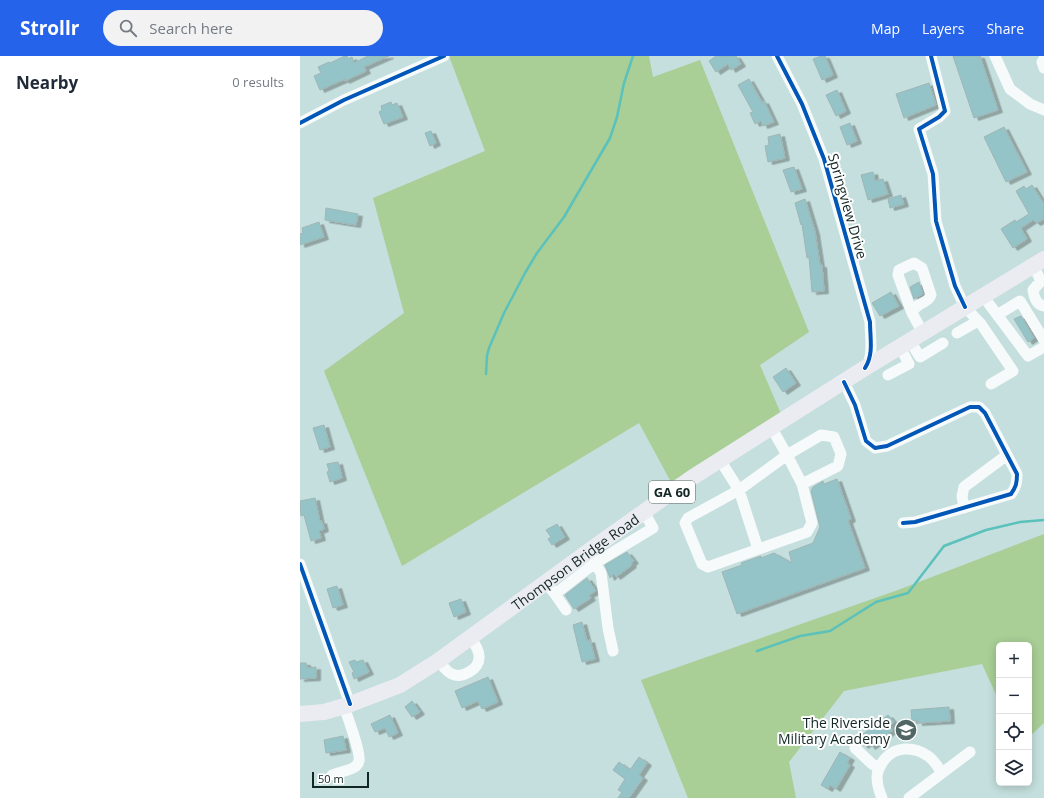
<!DOCTYPE html>
<html lang="en">
<head>
<meta charset="utf-8">
<style>
  :root { --surface:#fff; --page:#f2f2f3; --text:#1f2937; --muted:#747a83; --line:#e0e1e3; --accent:#2563eb }
  body { margin:0; font-family:"Open Sans",sans-serif; background:var(--page); color:var(--text) }
  .controls { position:absolute; right:12px; bottom:12px; display:grid; overflow:hidden; border-radius:6px; box-shadow:0 2px 10px #0003 }
  .controls button { width:36px; height:36px; display:grid; place-items:center; padding:0; border:0; border-bottom:1px solid var(--line); background:var(--surface); color:var(--text); font:20px sans-serif }
  .scale { position:absolute; left:12px; bottom:10px; width:57px; box-sizing:border-box; padding-left:4px; border:2px solid #122624; border-top:0; font-size:11px; line-height:14px; white-space:nowrap; color:#122624; -webkit-text-stroke:3px #fff; paint-order:stroke }
  .list { margin:0; padding:0; list-style:none }
  h2 { display:flex; justify-content:space-between; align-items:center; height:52px; margin:0; padding:0 16px; font-size:17px }
  h2 small { font-size:13px; font-weight:400; color:var(--muted) }
  .icon { flex:none; width:22px; height:22px; fill:none; stroke:currentColor; stroke-width:2; stroke-linecap:round; stroke-linejoin:round }
  .map { position:relative; flex:none; width:744px; height:742px; overflow:hidden }
  header { display:flex; align-items:center; gap:24px; box-sizing:border-box; height:56px; padding:0 20px; background:var(--accent); color:#fff }
  header strong { font-size:19px }
  nav { display:flex; gap:22px; margin-inline-start:auto; font-size:14px }
  .search { width:280px; height:36px; background:var(--page); display:flex; align-items:center; gap:10px; box-sizing:border-box; padding:0 14px; border-radius:22px; color:var(--muted); font-size:15px }
  main { display:flex }
  aside { flex:1; background:var(--surface) }
  .map>svg:first-child { display:block }
  .forest { fill:#a9ce96 }
  .lines { fill:none; stroke-linecap:round; stroke-linejoin:round }
  .stream { stroke:#5bc1bb; stroke-width:2.5 }
  .building { fill:#94c4c7; stroke:#a0b5b5; filter:url(#shadow) }
  .minor { stroke:#f6fafa; stroke-width:11 }
  .highway { stroke:#ebebf2; stroke-width:16 }
  .cycleway-casing { stroke:#fff; stroke-width:6 }
  .cycleway { stroke:#0057b8; stroke-width:4 }
  .labels { text-anchor:middle; dominant-baseline:central; stroke-width:4; stroke-linejoin:round; paint-order:stroke }
  .shield { fill:#fff; stroke:#596766; stroke-width:1 }
  .shield-label { font-size:13px; font-weight:bold; fill:#122624 }
  .street-label { font-size:14px; fill:#122624; stroke:#fff }
  .poi-label { font-size:14px; fill:#122624; stroke:#fff; text-anchor:end }
</style>
</head>
<body>
<header>
<strong>Strollr</strong>
<div class="search"><svg class="icon" aria-label="search" viewBox="0 0 24 24"><circle cx="10" cy="10" r="6"/><path d="M15 15l6 6"/></svg>Search here</div>
<nav><a>Map</a><a>Layers</a><a>Share</a></nav>
</header>
<main>
<aside>
<h2>Nearby<small>0 results</small></h2>
<ul class="list">
</ul>
</aside>
<div class="map">
<svg width="744" height="742" viewBox="0 0 744 742">
  <defs>
    <filter id="shadow"><feDropShadow dx="4.5" dy="2.5" stdDeviation="0" flood-color="#0004"/></filter>
  </defs>
  <rect width="100%" height="100%" fill="#c4dfdd"/>
  <path class="forest" d="M149,0H349L353,21L400,4L509,276L460,309L482,360L371,426L339,367L102,510L24,315L104,257L73,142L185,95Z
    M744,478V667L729,681V589H699V645L682,608L544,635L489,706L496,742H388L341,624L598,534Z"/>
  <g class="lines">
    <path class="stream" d="M186,318L187,300L189,292L204,257L225,217L237,197L264,161L310,82L317,61L324,27L333,0
      M457,595L500,580L530,575L576,546L608,537L644,490L686,474L720,466L744,464"/>
  </g>
  <path class="building" d="M45,0H47L48,3L52,1L54,7L68,0H89L64,11L66,15L45,25V23L20,34L14,20L21,17L18,11L29,6L30,7Z
    M416,0H436L441,8L431,14L428,8L416,16L409,5Z
    M521,0H525L533,19L522,24L513,3Z
    M653,0H680L698,54L674,62Z
    M449,23L462,46L464,45L474,66L463,70L461,65L455,68L450,57L453,56L438,29Z
    M629,27L636,49L604,62L596,38Z
    M537,34L546,55L536,60L526,39Z
    M91,46L92,49L97,47L103,61L84,68L79,56L82,54L81,50Z
    M550,67L557,85L547,89L540,71Z
    M704,71L727,116L706,126L684,81Z
    M131,75L136,87L130,90L125,77Z
    M480,78L485,102L468,106L465,90L469,89L468,81Z
    M494,111L502,133L491,136L483,114Z
    M573,116L575,125L583,123L588,138L568,144L561,119Z
    M732,129L744,148V163L736,167L733,164L721,172L727,183L713,192L701,173L715,164L716,166L729,158L716,135L724,130L726,133Z
    M601,139L604,148L590,152L588,143Z
    M505,143L515,176L520,209H522L524,235L512,236L509,201L507,202L502,168L501,169L495,147Z
    M26,152L58,158L56,169L25,164Z
    M19,166L24,181L0,189V178L3,177L2,172Z
    M619,226L623,238L614,243L610,231Z
    M591,236L599,250L580,260L572,247Z
    M721,260L734,282L728,286L714,263Z
    M486,312L496,327L483,336L473,321Z
    M24,369L30,391L20,394L13,372Z
    M38,406L42,422L30,426L27,416L29,415L27,408Z
    M537,423L551,463L548,465L565,512L437,558L422,516L442,509L441,507L461,500V502L474,497L492,507L489,496L513,487L520,471L511,435L513,431L523,425L524,428Z
    M15,442L20,466L22,465L24,473L19,475L21,482L11,485L4,459L1,460L0,445Z
    M257,468L265,481L252,489L248,483L251,481L246,474Z
    M327,496L334,505L331,507L332,509L316,521L314,518L310,522L305,509Z
    M287,522L296,535L289,539L291,542L274,553L265,539Z
    M37,530L43,549L33,552L27,533Z
    M161,543L166,556L154,561L149,547Z
    M282,566L287,585L290,584L295,603L282,606L273,569Z
    M55,604L56,606L63,604L69,616L54,623L52,617L54,616L49,606Z
    M0,607H6L7,612L16,611V622L0,623Z
    M188,621L198,646L182,653L178,645L162,652L155,635Z
    M112,645L120,656L112,661L105,651Z
    M649,651L650,665L618,667L617,664L612,665L611,654Z
    M90,659L98,677L89,681L85,672L75,676L71,668Z
    M588,659L594,666L589,670L593,674L571,691L568,687L564,690L558,682Z
    M43,680L46,694L26,697L24,684Z
    M540,696L550,702L547,707L550,709L536,733L530,729L528,733L521,729Z
    M339,701L347,707L339,719L343,722L329,742H318L322,736L318,734L325,723L313,714L319,706L330,714Z"/>
  <g class="lines">
    <path class="minor" d="M477,0L502,48L524,103L570,266C570,281 574,298 566,312
      M631,0L645,55L639,61L619,73L633,118L636,165L655,230L665,251L681,268L713,315L691,328
      M695,0L710,33L730,48L744,54
      M744,3L742,6L744,12
      M0,67L44,44L144,0
      M733,209L741,225L733,234C734,241 736,249 744,250
      M683,240L728,300L744,291
      M612,257C617,245 627,249 631,239L622,212L614,207L599,214L598,219L612,257L623,277
      M697,259L720,245L744,284
      M657,277L678,265
      M610,285L620,301L643,287
      M588,319L609,308L600,291
      M544,326L555,349L566,385L575,392L587,390L670,351H679L685,357L717,418C717,427 716,431 711,438L615,466L603,467
      M420,404L439,434L388,462L385,467L402,508L408,511L507,476L512,467L502,428L538,410L541,398L534,381L521,379L487,399L471,371
      M664,452L662,440L664,431L707,399
      M458,493L439,434L487,399L502,428
      M291,501L301,517L308,572L313,595
      M0,508L50,648
      M245,526L255,538L295,507L353,472L344,456
      M255,538L266,554
      M138,605C142,609 147,616 152,618C162,623 179,613 179,602C180,595 174,587 170,581
      M555,692L572,708L579,712
      M32,719C39,716 50,715 56,710C57,709 59,706 59,705C61,696 47,660 44,650
      M582,742C579,735 577,729 577,721C577,714 580,710 584,704C595,690 614,690 628,700C634,704 638,711 642,717
      M609,742L670,696"/>
    <path class="highway" id="s1" d="M0,658L24,656L48,649L100,629L138,605L300,487L393,421L565,312L744,203"/>
    <g class="cycleway-casing">
      <path id="cycleway" d="M477,0L502,48L524,103L570,266C570,282 574,298 565,312
        M631,0L645,55L639,61L619,73L633,118L636,165L655,230L665,251
        M0,67L44,44L144,0
        M544,326L555,349L566,385L575,392L587,390L670,351H679L685,357L717,418C717,427 716,431 711,438L615,466L603,467
        M0,508L50,648"/>
    </g>
    <use href="#cycleway" class="cycleway"/>
  </g>
  <defs>
    <g id="school-disc" transform="scale(1.15)"><circle r="9.5" fill="#506765" stroke="#fff"/><path d="M0-5L7-2L0 1L-7-2ZM-4 1L0 2.5L4 1V4Q0 6-4 4Z" fill="#fff"/></g>
  </defs>
  <g fill-rule="evenodd">
    <use href="#school-disc" x="606" y="674"/>
  </g>
  <g class="labels">
    <rect class="shield" x="349" y="425" width="46" height="22" rx="3"/>
    <g class="shield-label">
      <text x="372" y="436">GA 60</text>
    </g>
    <g class="street-label">
      <text transform="translate(548 150) rotate(74)">Springview Drive</text>
      <text stroke="none"><textPath href="#s1" startOffset="319">Thompson Bridge Road</textPath></text>
    </g>
    <g class="poi-label">
      <text x="590" y="666">The Riverside<tspan x="590" dy="16">Military Academy</tspan></text>
    </g>
  </g>
</svg>
<div class="controls">
<button>+</button>
<button>−</button>
<button><svg class="icon" aria-label="locate" viewBox="0 0 24 24"><circle cx="12" cy="12" r="6"/><path d="M12 2v4M12 18v4M2 12h4M18 12h4"/></svg></button>
<button><svg class="icon" aria-label="layers" viewBox="0 0 24 24"><path d="M12 4l9 5-9 5-9-5zM3 14l9 5 9-5"/></svg></button>
</div>
<div class="scale">50 m</div>
</div>
</main>
</body>
</html>
